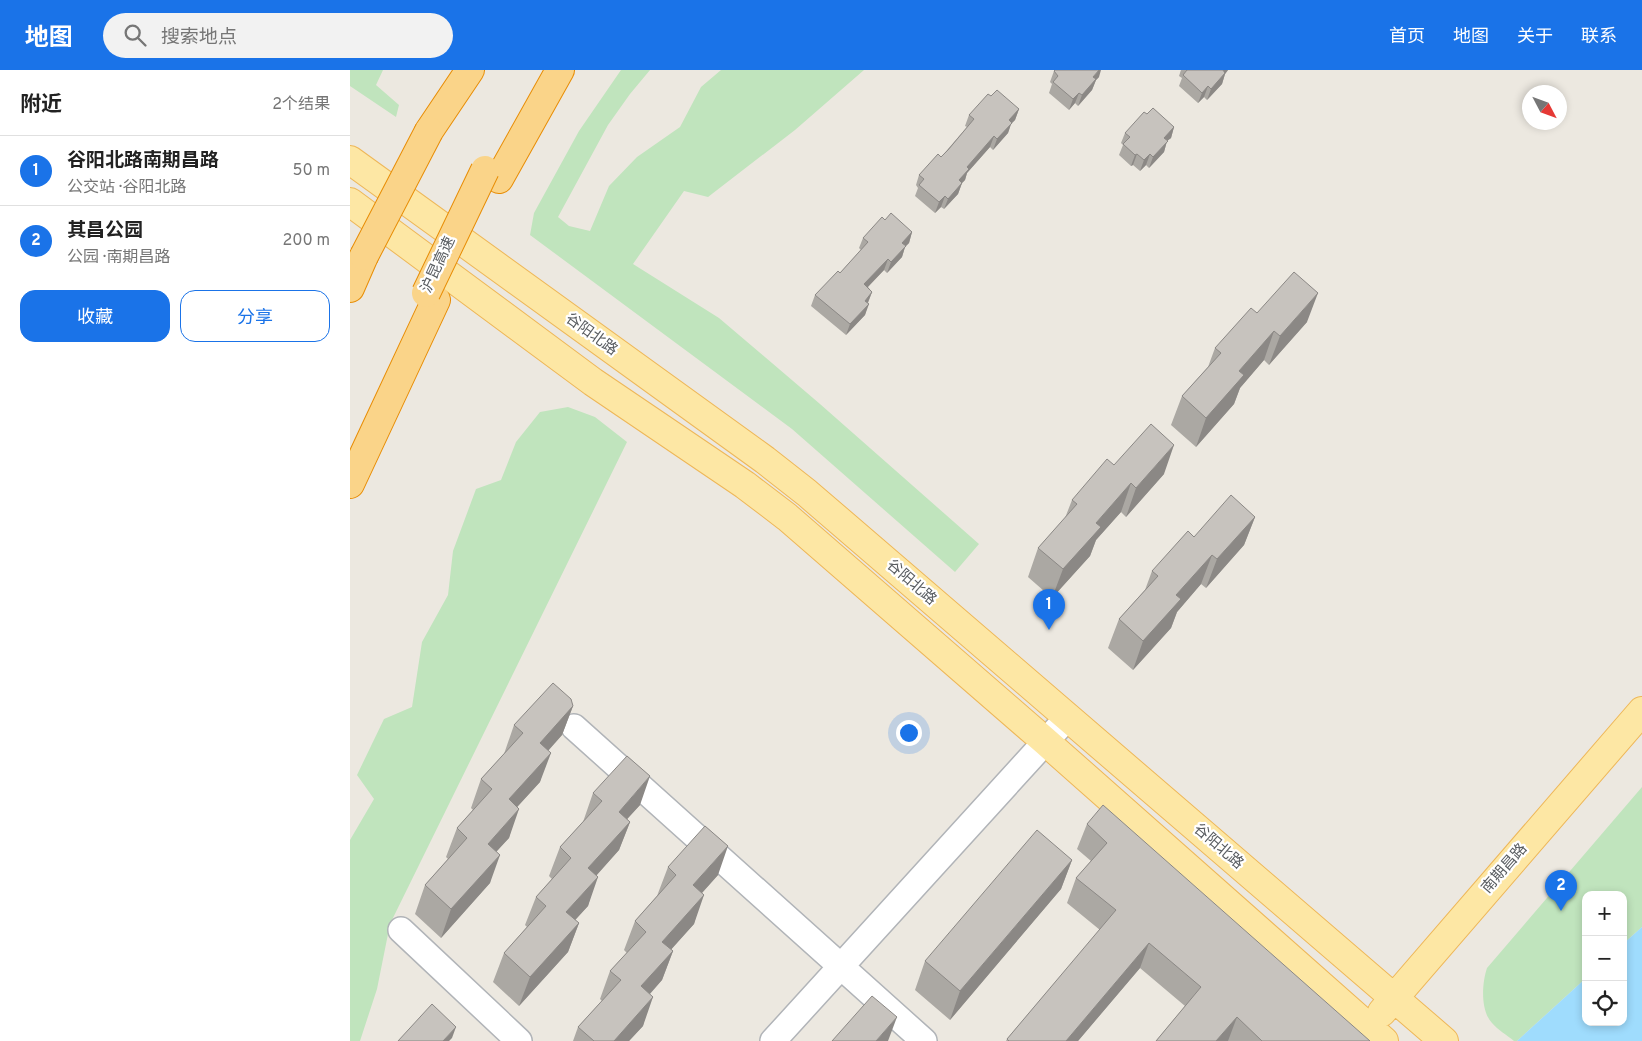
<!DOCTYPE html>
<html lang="zh">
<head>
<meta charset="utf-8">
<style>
  :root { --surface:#fff; --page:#f2f2f2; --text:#222; --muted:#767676; --line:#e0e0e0; --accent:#1a73e8 }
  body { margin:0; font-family:Overpass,"Noto Sans SC",sans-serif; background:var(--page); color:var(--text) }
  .controls { position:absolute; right:15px; bottom:15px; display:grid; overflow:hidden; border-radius:10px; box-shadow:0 2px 8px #0003 }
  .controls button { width:45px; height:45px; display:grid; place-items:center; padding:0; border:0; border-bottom:1px solid var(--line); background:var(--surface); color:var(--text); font:25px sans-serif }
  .compass { position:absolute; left:1172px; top:15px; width:45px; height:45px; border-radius:50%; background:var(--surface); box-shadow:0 2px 8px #0003; rotate:131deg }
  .you { position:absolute; left:558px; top:662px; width:18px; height:18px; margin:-12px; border:4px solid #fff; border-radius:50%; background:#1a73e8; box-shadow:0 0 0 8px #1a73e833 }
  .badge { display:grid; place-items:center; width:32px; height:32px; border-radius:50%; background:var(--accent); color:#fff; font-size:16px; font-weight:700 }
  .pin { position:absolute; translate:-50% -41px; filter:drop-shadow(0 1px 2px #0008) }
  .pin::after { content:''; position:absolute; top:26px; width:18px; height:15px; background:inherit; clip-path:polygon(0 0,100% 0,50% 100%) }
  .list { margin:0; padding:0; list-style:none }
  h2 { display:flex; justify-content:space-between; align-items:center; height:65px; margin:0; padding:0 20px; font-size:21px }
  h2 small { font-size:16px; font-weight:400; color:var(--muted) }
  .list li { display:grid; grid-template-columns:32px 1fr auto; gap:15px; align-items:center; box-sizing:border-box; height:70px; padding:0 20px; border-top:1px solid var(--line) }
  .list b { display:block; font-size:19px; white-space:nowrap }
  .list p { margin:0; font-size:16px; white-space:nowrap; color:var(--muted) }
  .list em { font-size:16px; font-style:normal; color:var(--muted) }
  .actions { display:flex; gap:10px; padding:15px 20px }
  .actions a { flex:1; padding:11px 0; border:1px solid var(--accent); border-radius:15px; text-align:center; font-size:18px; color:var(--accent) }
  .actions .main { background:var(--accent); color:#fff }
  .icon { flex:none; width:28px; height:28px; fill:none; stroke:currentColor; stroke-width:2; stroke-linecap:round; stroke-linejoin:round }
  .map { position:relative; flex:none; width:1292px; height:971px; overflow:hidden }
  header { display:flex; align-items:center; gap:30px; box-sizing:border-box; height:70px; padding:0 25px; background:var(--accent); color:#fff }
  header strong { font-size:24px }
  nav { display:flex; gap:28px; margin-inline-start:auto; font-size:18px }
  .search { width:350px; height:45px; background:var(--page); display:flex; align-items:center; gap:12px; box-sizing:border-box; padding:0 18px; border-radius:28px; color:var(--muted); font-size:19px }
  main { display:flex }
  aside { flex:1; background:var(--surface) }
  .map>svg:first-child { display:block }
  .green { fill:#c0e4bd }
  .water { fill:#9fdcfd }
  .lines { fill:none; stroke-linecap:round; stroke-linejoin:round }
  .minor-casing { stroke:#b1b4b8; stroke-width:28 }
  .major-casing { stroke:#eeb758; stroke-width:30 }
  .highway-casing { stroke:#e88d05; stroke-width:30 }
  .minor { stroke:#fff; stroke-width:25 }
  .major { stroke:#fde7a4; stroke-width:28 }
  .highway { stroke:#fad489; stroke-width:28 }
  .highway-bridge-casing { stroke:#e88d05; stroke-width:30; stroke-linecap:butt }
  .highway-bridge { stroke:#fad489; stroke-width:28 }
  .wall { fill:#aba8a3 }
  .shaded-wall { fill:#8b8885 }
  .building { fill:#c7c3be; stroke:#8b8885 }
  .labels { text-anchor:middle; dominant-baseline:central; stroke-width:4.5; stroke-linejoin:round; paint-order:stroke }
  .street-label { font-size:15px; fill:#595d61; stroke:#fff }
</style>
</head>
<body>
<header>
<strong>地图</strong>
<div class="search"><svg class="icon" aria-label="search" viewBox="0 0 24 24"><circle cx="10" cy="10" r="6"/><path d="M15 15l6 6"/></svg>搜索地点</div>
<nav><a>首页</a><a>地图</a><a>关于</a><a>联系</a></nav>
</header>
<main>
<aside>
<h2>附近<small>2个结果</small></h2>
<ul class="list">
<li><span class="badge">1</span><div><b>谷阳北路南期昌路</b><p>公交站 · 谷阳北路</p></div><em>50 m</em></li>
<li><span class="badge">2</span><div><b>其昌公园</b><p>公园 · 南期昌路</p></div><em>200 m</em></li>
</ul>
<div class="actions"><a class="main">收藏</a><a>分享</a></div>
</aside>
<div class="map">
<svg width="1292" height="971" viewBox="0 0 1292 971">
  <rect width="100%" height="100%" fill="#ece8e0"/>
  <path class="green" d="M0,0H33L26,15L49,35L46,47L0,16Z
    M271,0H300L280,24L258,55L208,147L219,156L240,161L259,116L287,87L330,57L351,17L371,0H514L445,60L358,127L334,121L283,194L369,248L470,334L629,474L605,502L442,359L180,165L184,143L229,61Z
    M218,337L245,347L277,372L40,854L27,919L10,971H0V770L24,729L7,705L34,649L62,637L72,572L98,525L103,481L126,419L151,410L166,372L190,342Z
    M1292,717V857L1273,874V825H1236V908L1167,971H1164C1157,965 1148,960 1142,953C1130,940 1132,913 1137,898Z"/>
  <path class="water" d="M1292,857V971H1167L1236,908V952H1273V874Z"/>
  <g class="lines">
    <g class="minor-casing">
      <path id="minor" d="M224,657L574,971
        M51,860L169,971
        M423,971L717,648"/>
    </g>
    <g class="major-casing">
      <path id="major" d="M0,90L415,390L457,423L1094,971
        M0,132L243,312L395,415L437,447L695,671L1034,971
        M1032,942L1292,641"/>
    </g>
    <g class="highway-casing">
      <path id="highway" d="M79,61L120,0
        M149,109L210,0
        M0,218L14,186
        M0,414L86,230"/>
    </g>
    <use href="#minor" class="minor"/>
    <use href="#major" class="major"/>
    <use href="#highway" class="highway"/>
    <g class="highway-bridge-casing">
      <path id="highway-bridge" d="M14,186L79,61
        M76,223L135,100"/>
    </g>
    <use href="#highway-bridge" class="highway-bridge"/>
  </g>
  <path class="wall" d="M831,0H878L875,4L872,14L857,30L854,27L848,33L829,16L832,8L829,6Z
    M704,1L749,7L746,10L742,20L728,36L725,33L719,40L699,23L702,14L700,12Z
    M641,26L669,39L665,50L661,54L658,63L643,80L640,77L617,103L615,110L612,113L608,124L594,139L591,137L585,143L565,126L568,118L566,115L569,105L591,87L617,57L615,56L619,45Z
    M797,44L824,57L821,68L817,71L814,82L799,98L796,95L790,101L783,95L781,96L769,85L773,75L771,73L775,63Z
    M535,150L562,162L559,173L555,177L552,187L537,203L534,200L518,217L522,222L518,233L515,245L496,265L461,236L465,225L490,203L511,180L509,178L513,168Z
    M907,243L957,252L919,295L914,290L890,318L884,334L846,377L821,355L832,326L858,297L865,278Z
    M764,395L814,404L776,447L771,442L746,470L740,486L702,528L678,507L688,478L715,448L722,430Z
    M905,447L894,475L856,518L851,514L827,542L821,558L783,600L758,578L769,549L795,520L802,501L844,467Z
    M223,636L212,665L198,681L190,712L167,737L159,768L146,781L140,813L91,868L65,844L75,815L98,789L96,787L107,758L123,740L121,738L131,709L154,684L164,655Z
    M243,723L290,735L277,749L280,752L269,780L246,806L238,836L225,850L229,853L218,882L169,936L143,912L154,883L177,857L175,855L186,827L202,809L199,806L210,777L233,752Z
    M737,754L1020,971H806L835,936L790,898L728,971H656L657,969L750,860L717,833L726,808L741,791L727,779Z
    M722,790L711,819L600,950L565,920L575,891Z
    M318,797L368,805L352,823L344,854L321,879L323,881L312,910L300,924L293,956L279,971H223L228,957L252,931L250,929L260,901L277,883L274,880L285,851L307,826Z"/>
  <path class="shaded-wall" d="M749,0H751L749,7L746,10L742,20L728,36L732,25L743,7Z
    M872,0H878L875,4L872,14L857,30L861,19Z
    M858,16L854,27L848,33L852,23Z
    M729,23L725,33L719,40L723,29Z
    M669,39L665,50L661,54L658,63L643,80L647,69L659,50Z
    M824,57L821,68L817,71L814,82L799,98L803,87L814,68Z
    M644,66L640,77L617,103L615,110L612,113L608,124L594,139L598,129L617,97Z
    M787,84L783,95L781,96L785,85Z
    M800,84L796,95L790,101L794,90Z
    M595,126L591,137L585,143L589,132Z
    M562,162L559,173L555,177L552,187L537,203L541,192L552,173Z
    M538,189L534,200L510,225L514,214Z
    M522,222L518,232L511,241L515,231Z
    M968,223L957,252L919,295L930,266Z
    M519,234L515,245L496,265L500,254Z
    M924,261L914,290L890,318L884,334L846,377L856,348L889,301Z
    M824,375L814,404L776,447L786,418Z
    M781,413L771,442L746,470L740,486L702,528L713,499L746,453Z
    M905,447L894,475L856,518L867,489Z
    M862,485L851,514L827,542L821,558L783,600L793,571L826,525Z
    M223,636L212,665L179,702L190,673Z
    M201,683L190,712L148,758L159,729Z
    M300,706L290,735L258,770L269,742Z
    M169,739L159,768L127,803L138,774Z
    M280,752L269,780L227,827L238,798Z
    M378,776L368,805L333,844L343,815Z
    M150,785L140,813L91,868L101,839Z
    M722,790L711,819L600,950L610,921Z
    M248,807L238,836L206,871L216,842Z
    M354,825L344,854L302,901L312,872Z
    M229,853L218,882L169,936L180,907Z
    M799,873L790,898L728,971H716Z
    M323,881L312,910L281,945L291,916Z
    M303,927L293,956L279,971H264Z
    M547,947L538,971H526Z
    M887,947L878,971H866Z
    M106,957L102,968L99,971H93Z"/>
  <path class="building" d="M705,0H749L743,7L746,9L732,25L729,23L723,29L703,12L708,6L704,1Z
    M837,0H873L875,3L861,19L858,16L852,23L833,5Z
    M647,20L669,39L659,50L662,53L647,69L644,66L617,97L619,99L609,110L612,113L598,129L595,126L589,132L569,115L574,109L569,105L588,84L591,87L598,80L624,49L619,45L638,24L641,26Z
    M803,38L824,57L814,68L818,71L803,87L800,84L794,90L787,84L785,85L773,74L780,67L775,63L794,42L797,44Z
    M541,143L562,162L552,173L556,176L541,192L538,189L514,214L522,222L515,231L519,234L500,254L465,225L488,201L490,203L518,172L513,168L532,147L535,150Z
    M944,202L968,223L930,266L924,261L889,301L894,305L856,348L832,326L871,283L865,278L901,238L907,243Z
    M801,354L824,375L786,418L781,413L746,453L751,457L713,499L688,478L727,434L722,430L757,389L764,395Z
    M881,425L905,447L867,489L862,485L826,525L831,529L793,571L769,549L808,506L802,501L838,461L844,467Z
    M203,613L221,629L223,636L190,673L201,683L159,729L169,739L138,774L150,785L101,839L75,815L117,768L107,758L142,719L131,709L173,663L164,655Z
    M277,686L300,706L269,742L280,752L238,798L248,807L216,842L229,853L180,907L154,883L196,836L186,827L221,788L210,777L252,731L243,723Z
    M753,735L1020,971H912L887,947L866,971H806L851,917L799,873L716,971H659L657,969L766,840L726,808L757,773L737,754Z
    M355,756L378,776L343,815L354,825L312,872L323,881L291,916L303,927L264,971H244L228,957L271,910L260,901L296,862L285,851L326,805L318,797Z
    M687,760L722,790L610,921L575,891Z
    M522,926L547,947L526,971H482Z
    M82,934L106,957L93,971H48Z"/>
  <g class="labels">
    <g class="street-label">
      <text transform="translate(89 195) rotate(-65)">沪昆高速</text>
      <text transform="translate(241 265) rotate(36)">谷阳北路</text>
      <text transform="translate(561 513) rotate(41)">谷阳北路</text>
      <text transform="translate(868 777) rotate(41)">谷阳北路</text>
      <text transform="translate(1155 799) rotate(-49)">南期昌路</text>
    </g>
  </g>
</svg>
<div class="controls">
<button>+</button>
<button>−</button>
<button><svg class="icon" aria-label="locate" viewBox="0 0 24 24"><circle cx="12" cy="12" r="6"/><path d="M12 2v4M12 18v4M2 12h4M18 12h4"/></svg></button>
</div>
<svg class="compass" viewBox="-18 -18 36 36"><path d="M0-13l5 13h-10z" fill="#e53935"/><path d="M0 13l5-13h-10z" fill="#767676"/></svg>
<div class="you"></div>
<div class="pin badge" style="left:699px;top:560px">1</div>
<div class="pin badge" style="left:1211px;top:841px">2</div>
</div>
</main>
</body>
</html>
